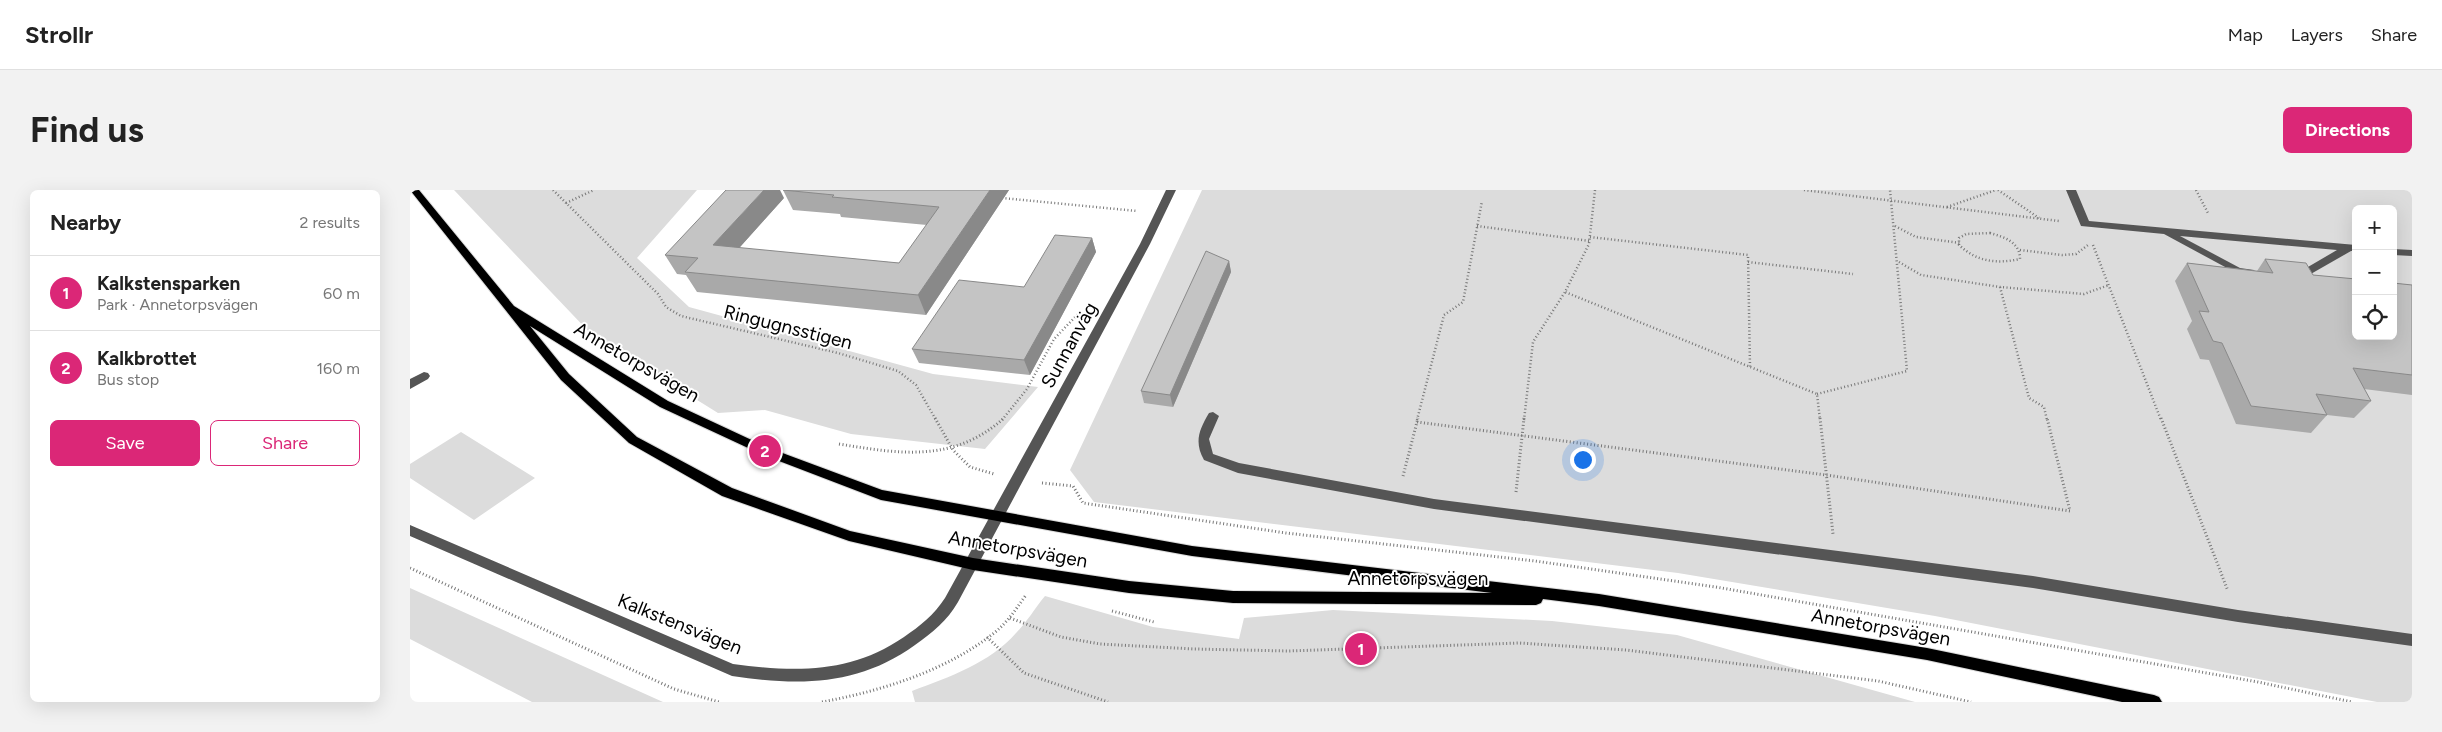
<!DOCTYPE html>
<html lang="en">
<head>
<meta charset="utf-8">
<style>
  :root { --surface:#fff; --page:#f2f2f2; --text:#222; --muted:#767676; --line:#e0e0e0; --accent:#db2777 }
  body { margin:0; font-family:Figtree,sans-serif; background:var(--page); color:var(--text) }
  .controls { position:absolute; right:15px; top:15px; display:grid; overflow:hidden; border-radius:8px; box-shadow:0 5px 20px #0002 }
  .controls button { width:45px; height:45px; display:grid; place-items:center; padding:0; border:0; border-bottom:1px solid var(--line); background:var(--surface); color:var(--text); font:25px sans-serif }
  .you { position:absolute; left:1172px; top:269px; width:18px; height:18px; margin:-12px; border:4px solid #fff; border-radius:50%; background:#1a73e8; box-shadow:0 0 0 8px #1a73e833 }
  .badge { display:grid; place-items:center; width:32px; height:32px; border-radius:50%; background:var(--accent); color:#fff; font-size:16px; font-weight:700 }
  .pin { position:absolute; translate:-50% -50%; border:2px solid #fff; box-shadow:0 1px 5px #0006 }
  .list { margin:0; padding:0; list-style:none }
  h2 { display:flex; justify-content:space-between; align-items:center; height:65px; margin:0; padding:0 20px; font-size:21px }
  h2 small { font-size:16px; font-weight:400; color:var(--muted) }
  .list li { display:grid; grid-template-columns:32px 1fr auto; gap:15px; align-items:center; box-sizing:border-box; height:75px; padding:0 20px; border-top:1px solid var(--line) }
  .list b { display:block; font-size:19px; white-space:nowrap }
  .list p { margin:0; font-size:16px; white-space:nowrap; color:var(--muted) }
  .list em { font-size:16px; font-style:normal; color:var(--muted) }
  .actions { display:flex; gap:10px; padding:15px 20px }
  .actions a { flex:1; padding:11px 0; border:1px solid var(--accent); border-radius:8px; text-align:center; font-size:18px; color:var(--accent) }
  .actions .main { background:var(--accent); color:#fff }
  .icon { flex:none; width:28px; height:28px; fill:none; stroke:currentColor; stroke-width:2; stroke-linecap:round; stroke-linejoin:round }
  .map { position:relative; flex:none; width:2002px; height:512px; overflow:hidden; border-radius:8px }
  header { display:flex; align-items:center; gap:30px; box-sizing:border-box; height:70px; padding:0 25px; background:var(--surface); border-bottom:1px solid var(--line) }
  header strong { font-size:24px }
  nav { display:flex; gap:28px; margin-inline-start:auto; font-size:18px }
  .intro { display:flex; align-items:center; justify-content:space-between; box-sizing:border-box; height:120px; padding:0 30px }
  h1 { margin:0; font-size:35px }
  .button { padding:12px 22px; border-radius:8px; background:var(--accent); color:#fff; font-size:18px; font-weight:700 }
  main { display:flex; gap:30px; padding:0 30px }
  aside { flex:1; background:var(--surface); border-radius:8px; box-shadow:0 5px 20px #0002 }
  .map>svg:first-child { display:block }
  .green { fill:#dcdcdc; fill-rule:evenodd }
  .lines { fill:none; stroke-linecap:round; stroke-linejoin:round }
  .major-casing { stroke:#dbdbdb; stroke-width:2 }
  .path-far1 { stroke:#777; stroke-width:2.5; stroke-dasharray:1 2.5; stroke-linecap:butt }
  .path { stroke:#777; stroke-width:3; stroke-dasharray:1 2.5; stroke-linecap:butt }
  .minor { fill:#555; fill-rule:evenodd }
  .major { fill:#000; fill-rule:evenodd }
  .wall { fill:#a9a9a9 }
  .shaded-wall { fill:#898989 }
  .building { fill:#c4c4c4; stroke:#898989 }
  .labels { text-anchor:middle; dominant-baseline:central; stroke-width:4; stroke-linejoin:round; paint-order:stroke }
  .street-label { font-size:19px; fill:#000; stroke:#fff }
</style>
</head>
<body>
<header>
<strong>Strollr</strong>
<nav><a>Map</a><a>Layers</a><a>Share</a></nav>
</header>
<div class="intro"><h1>Find us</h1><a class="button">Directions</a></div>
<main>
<aside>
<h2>Nearby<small>2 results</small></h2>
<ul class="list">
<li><span class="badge">1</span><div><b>Kalkstensparken</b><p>Park · Annetorpsvägen</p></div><em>60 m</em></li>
<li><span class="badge">2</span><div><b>Kalkbrottet</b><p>Bus stop</p></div><em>160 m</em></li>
</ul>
<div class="actions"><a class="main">Save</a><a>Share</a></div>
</aside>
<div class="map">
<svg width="2002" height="512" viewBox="0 0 2002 512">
  <rect width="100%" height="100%" fill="#fff"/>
  <path class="green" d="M44,0H287L227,68L279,117L523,184L628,197L575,259L441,244L355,220L308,223L181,144Z
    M792,0H2002V512H1967L1525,426L1268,383L684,312L660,280ZM1946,19H1983V146H1946Z
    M51,242L125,288L64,330L0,288V274Z
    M0,398L253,512H122L0,449Z
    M635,406L743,437L829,449L834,428L923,420L1142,431L1267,445L1505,512H505L502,501C539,487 580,473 606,443C617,432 625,418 635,406Z"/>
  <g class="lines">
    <g class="major-casing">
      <path id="major" d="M0,0H9L104,116L258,211L359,258L472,300L782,356L1189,404L1517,458L1744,505L1749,507L1752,512H1712L1517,470L1189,416L1133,409L1131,413L1126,415L823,413L719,403L563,380L439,351L312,306L219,253L151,190ZM120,136L250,217L351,264L471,310L782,366L1082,403L823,401L719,391L563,368L440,341L322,298L227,247L159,184Z"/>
    </g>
    <path class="path-far1" d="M143,0L248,104L256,117L271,126L428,163L488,181L506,195L526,230
      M1185,0L1179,54L1155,102L1407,204L1410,230
      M1394,0L1649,31
      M1588,0L1629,28
      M1786,0L1798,23
      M592,8L727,21
      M156,13L184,0
      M1537,17L1586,0
      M1067,36L1180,51
      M1485,36L1506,47L1550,53
      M1580,43C1594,47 1610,52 1610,69C1587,74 1567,72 1549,55V48L1556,44Z
      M1180,47L1338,65L1340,177
      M1683,55L1751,230
      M1610,60L1652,65L1666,64L1678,55
      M1338,72L1443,84
      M1489,72L1511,85L1590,97L1674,104L1699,95
      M1590,97L1619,208L1634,217L1637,230
      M1407,204L1497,181L1480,0
      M592,230L617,199L644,149L671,121
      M1007,230L1034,125L1053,112L1072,11
      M1114,230L1123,152L1155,102"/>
    <path class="path" d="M525,228L543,260L560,277L584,284
      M1410,228L1423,344
      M1751,228L1818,401
      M1007,232L1416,285L1660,321L1637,228
      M429,254C490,264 544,273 594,228
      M993,286L1008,228
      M632,293L663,296L673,313L876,343L1125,371L1306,397L1848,492L1942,512
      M1106,302L1114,228
      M0,378L264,499L309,512
      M702,421L744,432
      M600,428L651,447L690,454L784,459L879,461L1109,453L1216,460L1468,491L1561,512
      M577,447L614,483L698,512
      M412,512C471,501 536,481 584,443C598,432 606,419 616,405"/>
    <path class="minor" d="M756,0H766L740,54L548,412C537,431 523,442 505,455C448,496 390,496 322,486L0,346V335L323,474C385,482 440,484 494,447C510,436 524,425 535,408L730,54Z
      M1656,0H1666L1679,31L1946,55V61H1941L1892,89L1884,90L1879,87L1880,85L1886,84L1927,60L1770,46L1830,78L1844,80L1845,82L1840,85L1828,84L1754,44L1671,36Z
      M1983,59L2002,60V66L1983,65Z
      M14,182L18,183L20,186L18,189L0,199V189Z
      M803,222L809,226L799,249L803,264L829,273L1024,309L1623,386L1828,420L2002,444V456L1828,432L1623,398L1024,319L828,283L794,270C784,252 789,240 799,223Z"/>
    <use href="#major" class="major"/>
  </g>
  <path class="wall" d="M373,0H599L516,125L287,102L276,85L267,84L255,65L374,8L329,58L489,73L517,35L431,27L430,24L383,20Z
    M682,48L686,62L620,185L509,173L502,159L614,97Z
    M1855,69L1903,85L2002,95V205L1954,199L1961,211L1944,228L1917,225L1901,243L1826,234L1799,170L1790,169L1777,139L1782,131L1765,91L1777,73L1847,81Z
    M819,71L821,82L763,217L734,213L731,201Z"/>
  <path class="shaded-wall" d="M354,0H370L374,8L314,75L303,55Z
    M580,0H599L516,125L508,105Z
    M682,48L686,62L620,185L614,170Z
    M819,71L821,82L763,217L760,205Z"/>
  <path class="building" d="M316,0H354L303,55L489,73L529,17L422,7L424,5L373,0H580L508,105L275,82L288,68L255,65Z
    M645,45L682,48L614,170L502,159L549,90L614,97Z
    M796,61L819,71L760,205L731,201Z
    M1855,69L1896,73L1903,85L1946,89V146H1983V93L2002,95V185L1943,178L1961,211L1906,204L1917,225L1841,216L1812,153L1803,151L1789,121L1799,122L1777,73L1863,83Z"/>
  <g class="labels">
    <g class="street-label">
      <text transform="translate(378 137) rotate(14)">Ringugnsstigen</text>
      <text transform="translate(659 155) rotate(-61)">Sunnanväg</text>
      <text transform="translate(227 172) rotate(30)">Annetorpsvägen</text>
      <text transform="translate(608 359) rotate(10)">Annetorpsvägen</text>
      <text x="1008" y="388">Annetorpsvägen</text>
      <text transform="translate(270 434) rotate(22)">Kalkstensvägen</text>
      <text transform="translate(1471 437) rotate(10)">Annetorpsvägen</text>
    </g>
  </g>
</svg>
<div class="controls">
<button>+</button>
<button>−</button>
<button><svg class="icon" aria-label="locate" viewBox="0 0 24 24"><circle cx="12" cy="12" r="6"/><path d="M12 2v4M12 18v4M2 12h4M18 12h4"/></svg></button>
</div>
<div class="you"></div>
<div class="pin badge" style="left:951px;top:459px">1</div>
<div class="pin badge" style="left:355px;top:261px">2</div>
</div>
</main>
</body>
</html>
